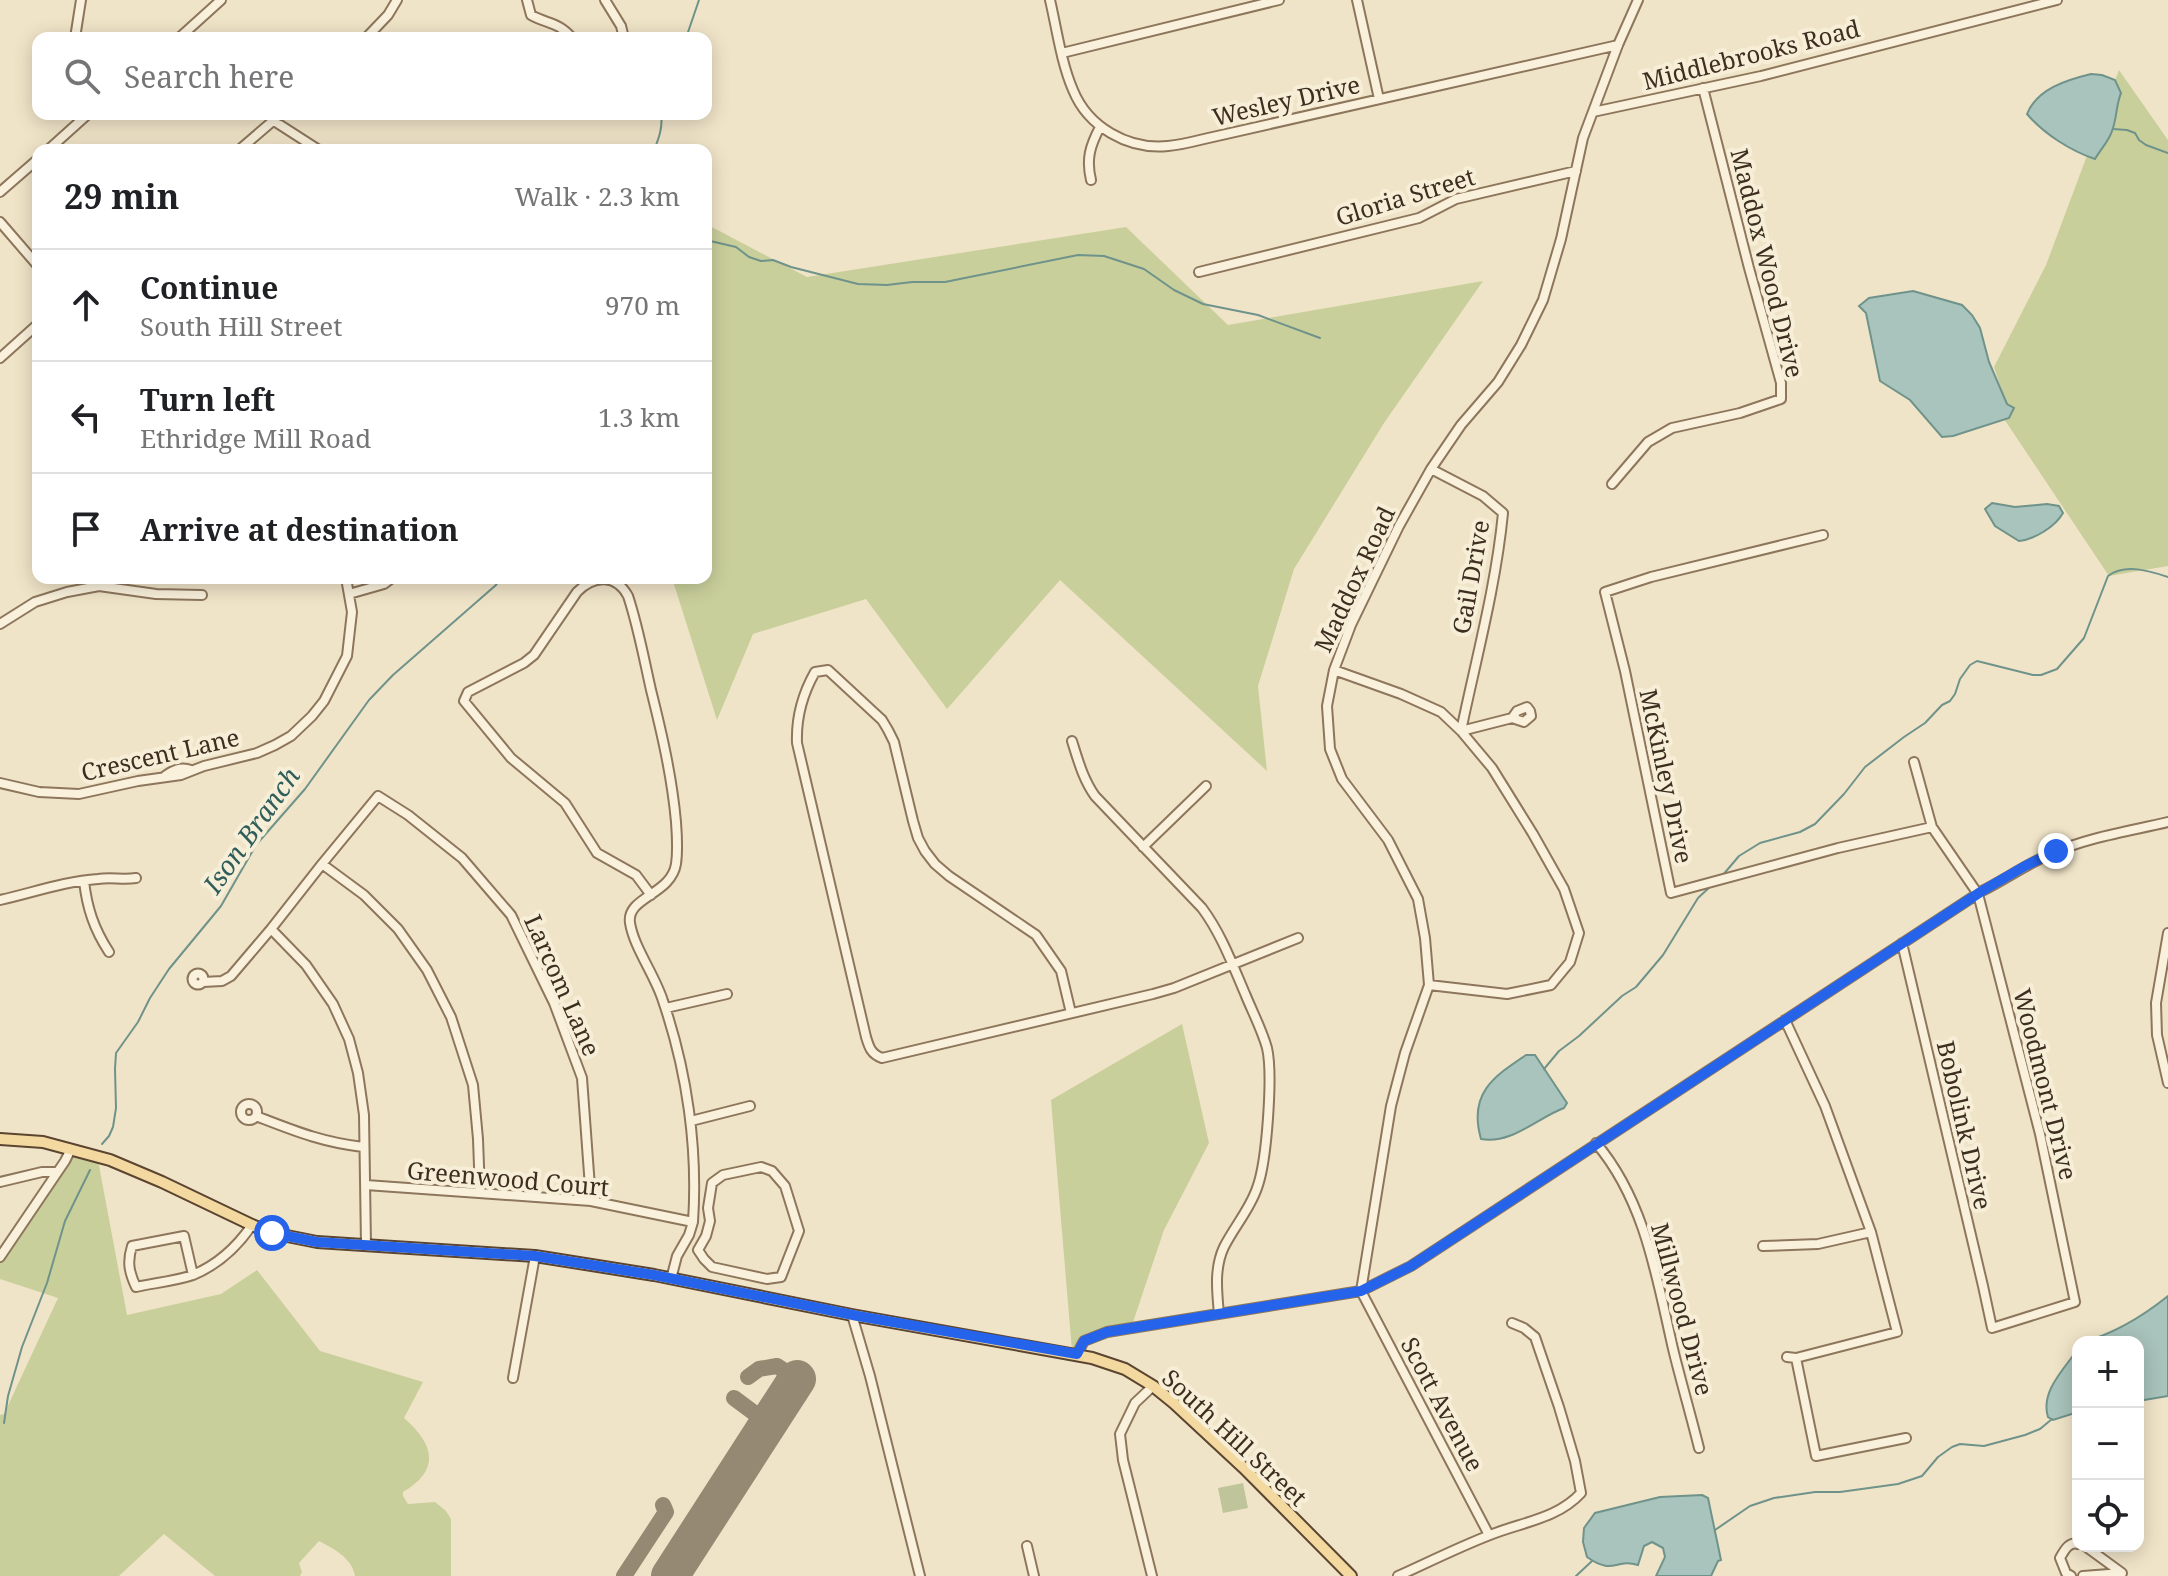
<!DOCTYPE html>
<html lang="en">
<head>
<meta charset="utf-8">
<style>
  :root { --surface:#fff; --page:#f2f2f2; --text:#202124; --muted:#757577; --line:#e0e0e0 }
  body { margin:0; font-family:"Noto Serif",serif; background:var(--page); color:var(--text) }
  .controls { position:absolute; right:24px; bottom:24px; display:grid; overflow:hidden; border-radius:16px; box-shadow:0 4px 20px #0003 }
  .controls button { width:72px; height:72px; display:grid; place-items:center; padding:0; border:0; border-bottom:2px solid var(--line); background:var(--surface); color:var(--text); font:40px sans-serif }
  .stop { position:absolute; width:24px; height:24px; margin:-18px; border:6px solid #2563eb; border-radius:50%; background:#fff }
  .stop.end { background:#2563eb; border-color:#fff; box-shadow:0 2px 8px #0008 }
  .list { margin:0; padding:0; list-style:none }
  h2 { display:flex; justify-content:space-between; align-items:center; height:104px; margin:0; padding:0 32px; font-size:34px }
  h2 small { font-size:26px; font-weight:400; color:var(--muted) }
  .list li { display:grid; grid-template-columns:52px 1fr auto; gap:24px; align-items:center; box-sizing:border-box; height:112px; padding:0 32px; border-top:2px solid var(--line) }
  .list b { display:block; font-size:30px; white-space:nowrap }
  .list p { margin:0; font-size:26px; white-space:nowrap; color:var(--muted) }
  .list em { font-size:26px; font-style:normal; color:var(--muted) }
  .icon { flex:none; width:44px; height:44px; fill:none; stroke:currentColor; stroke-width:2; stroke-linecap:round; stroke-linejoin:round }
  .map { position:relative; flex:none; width:2168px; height:1576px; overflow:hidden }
  .search { position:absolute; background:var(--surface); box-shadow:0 4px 20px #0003; left:32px; top:32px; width:680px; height:88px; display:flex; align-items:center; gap:20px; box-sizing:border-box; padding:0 28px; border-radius:16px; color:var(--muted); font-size:30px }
  .panel { position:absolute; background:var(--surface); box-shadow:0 4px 20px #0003; left:32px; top:144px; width:680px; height:440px; border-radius:16px }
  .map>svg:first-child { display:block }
  .green { fill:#c9cf9b }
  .cemetery { fill:#bfc49a }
  .water { fill:#a9c4bc; stroke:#6f938a; stroke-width:2 }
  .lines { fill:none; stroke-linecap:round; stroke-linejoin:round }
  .stream { stroke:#6f938a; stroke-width:2 }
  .taxiway { stroke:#968974; stroke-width:16 }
  .runway { stroke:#968974; stroke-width:38 }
  .minor-casing { stroke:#8d765c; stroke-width:12 }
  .major-casing { stroke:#5b4430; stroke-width:14 }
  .minor { stroke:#faf1dc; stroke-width:8 }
  .major { stroke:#f3d9a0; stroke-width:10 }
  .route { stroke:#2563eb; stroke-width:10 }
  .labels { text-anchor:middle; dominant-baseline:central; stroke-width:8; stroke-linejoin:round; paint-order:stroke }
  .street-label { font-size:24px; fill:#3d2e20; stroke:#f7eed8 }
  .water-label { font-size:26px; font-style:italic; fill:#2f5d5a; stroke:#f7eed8 }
</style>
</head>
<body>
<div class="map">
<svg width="2168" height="1576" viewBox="0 0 2168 1576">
  <rect width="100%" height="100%" fill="#f0e4c8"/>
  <path class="green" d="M2119,70L2168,140V566L2109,576L2004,419L2005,400L1994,367L2046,265Z
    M706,224L807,277L1126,227L1228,325L1483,281L1384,423L1294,569L1258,686L1267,771L1060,580L947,709L866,599L753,634L717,720L672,578H706Z
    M1182,1024L1209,1143L1164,1230L1129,1334L1112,1337L1072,1351L1051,1100Z
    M75,1151L97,1155L127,1315L221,1294L257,1270L320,1351L423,1382L404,1418C433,1443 442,1469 403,1492V1496L408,1504L435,1502L446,1511L451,1519V1576H355C352,1558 334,1549 319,1541L299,1563L302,1572L300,1576H215L164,1534L119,1576H0V1415L4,1414L58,1298L0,1279V1255Z"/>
  <path class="cemetery" d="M1243,1483L1248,1508L1223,1513L1218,1488Z"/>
  <path class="water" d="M2091,74L2102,75L2115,80L2121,93C2116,105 2117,118 2112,131C2109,141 2100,150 2095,159C2071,151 2044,134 2027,114C2037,89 2066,80 2091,74Z
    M1913,291L1962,305L1972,315L1980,328L1989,362L2007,404L2014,408L2009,418L1953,436L1942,437L1910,400L1880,381L1866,313L1859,306L1869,298Z
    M1992,503L2015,507L2047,504L2059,506L2063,513C2055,527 2035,539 2019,541L1995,526L1985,509Z
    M1526,1055H1535L1567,1103L1564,1108C1539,1117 1511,1145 1481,1139C1468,1094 1493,1077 1526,1055Z
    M2168,1296V1396L2138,1401V1342H2083C2113,1334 2143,1316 2168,1296Z
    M2078,1349V1412L2053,1420L2048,1417C2040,1392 2064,1369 2078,1349Z
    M1702,1495L1708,1498L1721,1560L1718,1561L1711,1576H1656L1665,1557L1663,1548L1652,1542L1644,1546L1638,1565C1615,1558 1614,1576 1587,1557L1583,1542L1584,1528L1595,1513L1660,1497Z"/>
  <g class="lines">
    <path class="stream" d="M686,38L699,0
      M2113,129L2127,130L2135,133L2139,140L2146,145L2168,153
      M654,150C659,138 663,127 661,114
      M706,240L736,247L749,257L761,261L773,260L791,267L858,284L887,285L912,282H945L1078,255L1104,256L1144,269L1174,290L1203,304L1258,315L1320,338
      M1722,876L1739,856L1760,843L1800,832L1815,824L1844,794L1865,767L1904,737L1925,723L1942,705L1950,701L1955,694L1960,679L1970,665L1977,661L2033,675H2041L2057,669L2084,638L2108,576C2125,563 2150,571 2168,577
      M1544,1069L1559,1051L1579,1036L1622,996L1636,987L1663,955L1698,898L1712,885
      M102,1144L109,1136L113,1127L116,1108L115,1069L116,1053L138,1022L150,998L169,969L221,906L256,845L305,789L369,700L393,675L496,585L501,578
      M4,1423L8,1396L22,1347L47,1283L65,1221L90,1170
      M1715,1530L1750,1506L1774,1498L1815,1492H1840L1898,1484L1922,1476L1938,1457L1952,1447L1960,1444L1984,1446L2025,1435L2040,1429L2052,1419
      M1576,1576L1592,1561"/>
    <path class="taxiway" d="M748,1377L759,1369L777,1366L797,1379
      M734,1398L769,1424
      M624,1576L666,1512L663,1505"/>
    <path class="runway" d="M670,1576L797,1379"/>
    <g class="minor-casing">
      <path id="minor" d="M527,0L531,15C547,24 559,22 572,38
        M605,0L621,26L624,38
        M1050,0C1057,30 1061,62 1073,90C1088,127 1128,150 1168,146C1180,145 1192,142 1204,139L1618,45
        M1357,0L1379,99
        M75,38L81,0
        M179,38L221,0
        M366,38L388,15L397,0
        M1062,53L1279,0
        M1593,112L1761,76L2057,0
        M274,121L319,150
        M48,150L88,114
        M239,150L281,114
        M1091,180C1086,159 1090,146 1100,127
        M0,192L38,159
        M0,222L38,266
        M1199,272L1419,218L1456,199L1576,171
        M0,358L38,324
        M1431,469L1483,496L1503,513C1496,586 1476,659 1461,731L1512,718L1517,711L1527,707L1530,711L1531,716L1524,722L1512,718
        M1612,484L1648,442L1672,428L1740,413L1781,399V383L1749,268L1703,88
        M1823,535L1651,577L1605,592L1625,671L1671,893L1838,848L1932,827
        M349,594L384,584L392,578
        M0,624L35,602L67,592L99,586L156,594L202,595
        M1334,670L1401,694L1441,712L1461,731L1492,768L1533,834L1564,889L1579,933L1570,962L1551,985L1507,994L1429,985
        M1072,741C1078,760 1083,779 1095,796L1202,908C1222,935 1233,966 1246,996C1253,1013 1262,1030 1267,1048C1273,1074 1267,1162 1257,1188C1250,1209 1234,1227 1224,1247C1214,1268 1217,1292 1219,1314
        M165,776C173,770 181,766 191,770
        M0,783L39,792L79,794L138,781L181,775L204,766L257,753L275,745L291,736L312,716L324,701L347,656L352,612L346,578
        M1143,847L1206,786
        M322,864L364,895L398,929L427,970L451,1017L473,1085L478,1139L480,1193
        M84,881C87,908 94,929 109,952
        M651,895L636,875L597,853L565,803L511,758L464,701L468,692L524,663L534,655L577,592C594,575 616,574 628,596C638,626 644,659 651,690C662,734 672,777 676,822C677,835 678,850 676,864C671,895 626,897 630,923C634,948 655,975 663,1001C687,1071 698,1148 693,1222L689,1235L677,1256L671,1279
        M0,900C32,893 65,881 98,879C111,877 123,880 136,878
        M271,929L306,965L333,1004L349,1039L358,1073L364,1115L366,1245
        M2168,933L2156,1003L2157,1035L2168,1083
        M1902,943L1983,1286L1992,1328L2075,1302L2040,1134L1978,894L1932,827L1914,762
        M192.5 979a5.5 5.5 0 1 1 11 0a5.5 5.5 0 1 1-11 0Z
        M203,982L222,981L231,976L271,929L322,864L378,796L408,815L462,858L511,915L554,1003L582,1078L591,1201
        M666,1008L727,994
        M1071,1013L1061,971L1036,935L949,876L935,864L925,851L918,838L913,821L894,742L888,730L882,720L828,670L815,672C802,695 796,717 797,743L866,1037C869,1047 871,1054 882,1058L1153,994L1174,988L1298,938
        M1785,1020L1825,1106L1871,1232L1897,1332L1796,1358L1787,1357
        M241 1112a8 8 0 1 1 16 0a8 8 0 1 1-16 0Z
        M256,1116C295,1131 321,1142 363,1147
        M691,1121L750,1106
        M1596,1143C1646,1202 1657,1280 1674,1353C1682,1385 1691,1416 1699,1448
        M761,1167L772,1171L785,1186L799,1231L781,1277L767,1279L712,1267L704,1259L698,1250L706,1236L710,1221L708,1208L712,1183L723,1175Z
        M0,1182L42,1172H56
        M366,1185L591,1201L693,1222
        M1763,1246L1818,1244L1871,1232
        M0,1257L65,1161L71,1149
        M193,1275L184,1236L132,1246C127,1262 129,1272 136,1287C154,1283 175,1281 193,1275C217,1265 237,1247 252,1225
        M852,1315L870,1376L920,1576
        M1077,1354L1084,1341L1107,1332L1361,1291L1411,1266L1982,891C2006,879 2028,863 2053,853C2089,837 2130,831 2168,822
        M1796,1358L1816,1456L1906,1438
        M513,1378L535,1256
        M1489,1535L1361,1291L1391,1106L1405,1053L1429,985L1425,938L1418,899L1388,840L1342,779L1330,749L1327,706L1334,670L1351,625L1399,526L1431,469L1461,425L1498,382L1521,345L1543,300L1561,239L1583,138L1618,45L1638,0
        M1027,1546L1034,1576
        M1152,1576L1123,1460L1120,1434L1135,1403L1153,1386
        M1398,1576C1429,1562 1459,1547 1490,1535C1522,1522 1557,1519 1581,1493L1575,1461L1559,1407L1535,1337L1524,1328L1512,1323
        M2071,1576L2066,1573L2060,1558C2064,1551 2069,1541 2078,1544
        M2083,1576L2122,1573L2085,1546"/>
    </g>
    <g class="major-casing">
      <path id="major" d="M0,1139L43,1142L110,1160L162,1182L252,1225L272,1233L317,1242L535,1256L654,1275L852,1315L1092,1358L1125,1369L1153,1386L1174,1403L1244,1468L1351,1576"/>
    </g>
    <use href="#minor" class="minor"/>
    <use href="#major" class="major"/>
  </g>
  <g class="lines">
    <path class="route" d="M272,1233L317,1242L535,1256L654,1275L858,1316L1077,1354L1084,1341L1107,1332L1361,1291L1411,1266L1982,891L2025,866L2056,851"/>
  </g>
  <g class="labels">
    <g class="street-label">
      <text transform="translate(1751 54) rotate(-14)">Middlebrooks Road</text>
      <text transform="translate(1286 100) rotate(-13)">Wesley Drive</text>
      <text transform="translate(1405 196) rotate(-17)">Gloria Street</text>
      <text transform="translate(1768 263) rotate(76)">Maddox Wood Drive</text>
      <text transform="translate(1470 577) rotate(-80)">Gail Drive</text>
      <text transform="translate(1354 579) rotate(-65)">Maddox Road</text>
      <text transform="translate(160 754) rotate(-13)">Crescent Lane</text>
      <text transform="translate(1667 776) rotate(78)">McKinley Drive</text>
      <text transform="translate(563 985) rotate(66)">Larcom Lane</text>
      <text transform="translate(2046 1084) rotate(76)">Woodmont Drive</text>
      <text transform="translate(1965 1125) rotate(77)">Bobolink Drive</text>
      <text transform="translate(508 1178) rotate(5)">Greenwood Court</text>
      <text transform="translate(1683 1309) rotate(75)">Millwood Drive</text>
      <text transform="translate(1443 1404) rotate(62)">Scott Avenue</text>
      <text transform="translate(1235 1437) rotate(43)">South Hill Street</text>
    </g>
    <g class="water-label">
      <text transform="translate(251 830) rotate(-55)">Ison Branch</text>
    </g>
  </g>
</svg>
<div class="controls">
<button>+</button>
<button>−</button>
<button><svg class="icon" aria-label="locate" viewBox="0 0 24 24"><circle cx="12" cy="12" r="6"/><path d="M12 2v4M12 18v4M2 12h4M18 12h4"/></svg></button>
</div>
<div class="stop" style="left:272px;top:1233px"></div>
<div class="stop end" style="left:2056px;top:851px"></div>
<div class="search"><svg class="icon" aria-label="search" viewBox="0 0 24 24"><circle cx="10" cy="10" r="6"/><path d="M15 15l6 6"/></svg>Search here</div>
<section class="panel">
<h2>29 min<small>Walk · 2.3 km</small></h2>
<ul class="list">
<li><svg class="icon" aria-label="ahead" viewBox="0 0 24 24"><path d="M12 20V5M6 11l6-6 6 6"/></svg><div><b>Continue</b><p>South Hill Street</p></div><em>970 m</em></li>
<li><svg class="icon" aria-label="left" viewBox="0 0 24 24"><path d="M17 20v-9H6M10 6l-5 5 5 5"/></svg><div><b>Turn left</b><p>Ethridge Mill Road</p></div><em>1.3 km</em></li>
<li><svg class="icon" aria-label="arrive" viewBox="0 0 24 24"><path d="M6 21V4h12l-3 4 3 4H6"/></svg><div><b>Arrive at destination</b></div></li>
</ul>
</section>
</div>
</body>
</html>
